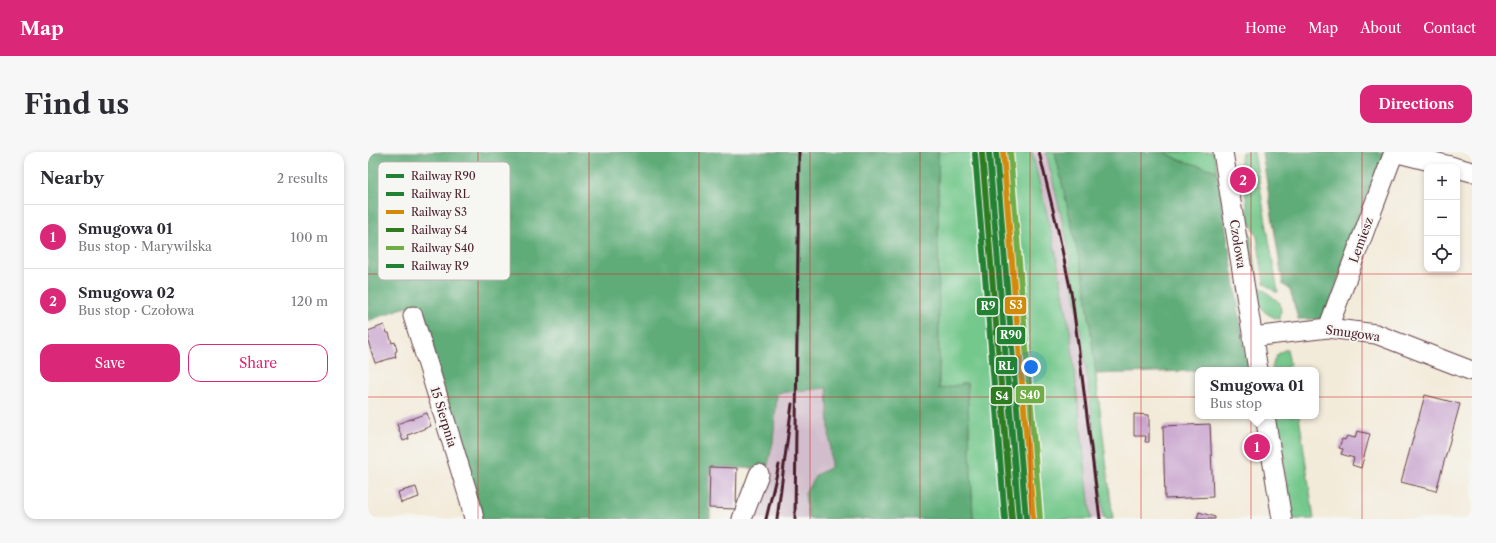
<!DOCTYPE html>
<html lang="en">
<head>
<meta charset="utf-8">
<style>
  :root { --surface:#fff; --page:#f7f7f7; --text:#2b2b33; --muted:#7c7c81; --line:#e1e1e2; --accent:#db2777 }
  body { margin:0; font-family:"Libre Caslon Text",serif; background:var(--page); color:var(--text) }
  .controls { position:absolute; right:12px; top:12px; display:grid; overflow:hidden; border-radius:8px; box-shadow:0 2px 6px #0003 }
  .controls button { width:36px; height:36px; display:grid; place-items:center; padding:0; border:0; border-bottom:1px solid var(--line); background:var(--surface); color:var(--text); font:20px sans-serif }
  .you { position:absolute; left:663px; top:215px; width:14px; height:14px; margin:-10px; border:3px solid #fff; border-radius:50%; background:#1a73e8; box-shadow:0 0 0 6px #1a73e833 }
  .badge { display:grid; place-items:center; width:26px; height:26px; border-radius:50%; background:var(--accent); color:#fff; font-size:13px; font-weight:700 }
  .pin { position:absolute; translate:-50% -50%; border:2px solid #fff; box-shadow:0 1px 4px #0006 }
  .popup { position:absolute; left:827px; top:215px; width:124px; height:52px; box-sizing:border-box; display:grid; place-content:center; border-radius:8px; background:var(--surface); filter:drop-shadow(0 1px 3px #0005); font-size:13px; white-space:nowrap; color:var(--muted) }
  .popup b { font-size:15px; color:var(--text) }
  .popup::after { content:''; position:absolute; left:50%; top:100%; margin-left:-8px; border:8px solid transparent; border-top-color:var(--surface) }
  .list { margin:0; padding:0; list-style:none }
  h2 { display:flex; justify-content:space-between; align-items:center; height:52px; margin:0; padding:0 16px; font-size:17px }
  h2 small { font-size:13px; font-weight:400; color:var(--muted) }
  .list li { display:grid; grid-template-columns:26px 1fr auto; gap:12px; align-items:center; box-sizing:border-box; height:64px; padding:0 16px; border-top:1px solid var(--line) }
  .list b { display:block; font-size:15px; white-space:nowrap }
  .list p { margin:0; font-size:13px; white-space:nowrap; color:var(--muted) }
  .list em { font-size:13px; font-style:normal; color:var(--muted) }
  .actions { display:flex; gap:8px; padding:12px 16px }
  .actions a { flex:1; padding:9px 0; border:1px solid var(--accent); border-radius:12px; text-align:center; font-size:14px; color:var(--accent) }
  .actions .main { background:var(--accent); color:#fff }
  .icon { flex:none; width:22px; height:22px; fill:none; stroke:currentColor; stroke-width:2; stroke-linecap:round; stroke-linejoin:round }
  .map { position:relative; flex:none; width:1104px; height:367px; overflow:hidden; border-radius:12px }
  header { display:flex; align-items:center; gap:24px; box-sizing:border-box; height:56px; padding:0 20px; background:var(--accent); color:#fff }
  header strong { font-size:19px }
  nav { display:flex; gap:22px; margin-inline-start:auto; font-size:14px }
  .intro { display:flex; align-items:center; justify-content:space-between; box-sizing:border-box; height:96px; padding:0 24px }
  h1 { margin:0; font-size:28px }
  .button { padding:10px 18px; border-radius:12px; background:var(--accent); color:#fff; font-size:14px; font-weight:700 }
  main { display:flex; gap:24px; padding:0 24px }
  aside { flex:1; background:var(--surface); border-radius:12px; box-shadow:0 2px 6px #0003 }
  .map>svg:first-child { display:block }
  .industrial { fill:#d1bdcb }
  .green { fill:#74c88c; stroke:#5f745c }
  .forest { fill:#5fac78; stroke:#546652 }
  .building { fill:#cba7d0 }
  .lines { fill:none; stroke-linecap:round; stroke-linejoin:round }
  .minor-casing { stroke:#633e45; stroke-width:21 }
  .minor { stroke:#fff; stroke-width:19 }
  .rail { stroke:#4a1f2b; stroke-width:3 }
  .rail-1-casing { stroke:#f6f6f2; stroke-width:9 }
  .rail-2-casing { stroke:#f6f6f2; stroke-width:9 }
  .rail-3-casing { stroke:#f6f6f2; stroke-width:9 }
  .rail-4-casing { stroke:#f6f6f2; stroke-width:9 }
  .rail-5-casing { stroke:#f6f6f2; stroke-width:9 }
  .rail-6-casing { stroke:#f6f6f2; stroke-width:9 }
  .rail-1 { stroke:#238132; stroke-width:6 }
  .rail-2 { stroke:#238132; stroke-width:6 }
  .rail-3 { stroke:#d28a0b; stroke-width:6 }
  .rail-4 { stroke:#2f7b20; stroke-width:6 }
  .rail-5 { stroke:#70ad46; stroke-width:6 }
  .rail-6 { stroke:#238132; stroke-width:6 }
  .grid { fill:none; stroke:#d62828; stroke-width:1; stroke-opacity:0.55 }
  .labels { text-anchor:middle; dominant-baseline:central; stroke-width:3.5; stroke-linejoin:round; paint-order:stroke }
  .street-label { font-size:12px; fill:#4a1f2b; stroke:#f6f6f2 }
  .key { fill:#f6f6f2; stroke:#c2b6b6; stroke-width:1 }
  .key-label { font-size:11px; fill:#4a1f2b }
  .line-badge { stroke:#f6f6f2; stroke-width:1.5 }
  .badge-label { font-size:11px; text-anchor:middle; font-weight:bold; fill:#fff }
</style>
</head>
<body>
<header>
<strong>Map</strong>
<nav><a>Home</a><a>Map</a><a>About</a><a>Contact</a></nav>
</header>
<div class="intro"><h1>Find us</h1><a class="button">Directions</a></div>
<main>
<aside>
<h2>Nearby<small>2 results</small></h2>
<ul class="list">
<li><span class="badge">1</span><div><b>Smugowa 01</b><p>Bus stop · Marywilska</p></div><em>100 m</em></li>
<li><span class="badge">2</span><div><b>Smugowa 02</b><p>Bus stop · Czołowa</p></div><em>120 m</em></li>
</ul>
<div class="actions"><a class="main">Save</a><a>Share</a></div>
</aside>
<div class="map">
<svg width="1104" height="367" viewBox="0 0 1104 367">
  <rect width="100%" height="100%" fill="#f6f6f2"/>
  <filter id="ink" filterUnits="userSpaceOnUse"><feTurbulence type="fractalNoise" baseFrequency=".025" numOctaves="2"/><feDisplacementMap in="SourceGraphic" scale="8" xChannelSelector="R" yChannelSelector="G"/><feConvolveMatrix kernelMatrix="1 2 1 2 8 2 1 2 1" color-interpolation-filters="sRGB"/></filter>
  <filter id="wash" filterUnits="userSpaceOnUse"><feTurbulence type="fractalNoise" baseFrequency=".012" numOctaves="4" result="noise"/><feDisplacementMap in="SourceGraphic" scale="16" xChannelSelector="R" yChannelSelector="G"/><feGaussianBlur stdDeviation="0.9" result="paint"/><feColorMatrix in="noise" values="0 0 0 0 0 0 0 0 0 0 0 0 0 0 0 0 0 1.4 0 .05"/><feComposite in="paint" operator="in"/></filter>
  <g filter="url(#wash)">
    <rect width="100%" height="100%" fill="#f3ebda"/>
    <path class="industrial" d="M570,0H687L728,222L745,367H605L599,231Z
      M459,236L463,315L448,323L437,341L440,367H385L405,290L409,241Z"/>
    <path class="green" d="M570,0H610L640,367H605L599,231L571,238Z
      M638,0H664L686,92L702,179L723,367H668Z
      M678,0H687L717,132L745,367H736L719,223L699,89Z
      M796,0H846L849,19L812,8Z
      M874,0H886L910,140H907L896,131L889,84L881,68L877,37L879,36L877,20H874L872,14Z
      M875,68L883,84L891,134L912,151L913,160L911,163L912,168C907,166 900,163 896,159C884,144 878,89 875,68Z
      M919,197L922,212L920,215L904,218C905,207 909,200 919,197Z
      M908,264H931L946,367H924Z"/>
    <path class="forest" d="M0,0H570L571,237L599,231L605,367H440L437,341L448,323L463,315L459,236L409,241L405,290L399,317L342,315V367H111L52,152L32,157L0,169Z
      M687,0H796L812,8L849,19L880,217L728,222L717,132Z
      M894,0H1017L991,63L957,167H930L922,137L915,133Z"/>
    <g id="blocks">
      <path class="building" d="M16,173L19,181H21L24,191L27,190L29,199L27,200L28,205L7,211L0,189L1,187L0,179Z
        M1057,243L1092,252L1068,339L1033,330Z
        M59,261L63,274L40,283L41,287L35,289L29,272Z
        M766,262L781,263V290H777L778,284H766Z
        M842,272L845,345L797,347L795,274Z
        M989,279L1002,282L993,316L984,313L986,306L973,302L975,297L971,296L974,287L977,288L979,284L987,286Z
        M342,315L369,316L368,357L341,356Z
        M48,335L51,345L33,351L30,340Z
        M831,360L847,365V367H829Z"/>
    </g>
  </g>
  <g filter="url(#ink)">
    <use href="#blocks" fill-opacity="0" stroke="#633e45" stroke-width="1"/>
    <g class="lines">
      <g class="minor-casing">
        <path id="minor" d="M855,0L890,218
          M1026,0L1086,15
          M1089,16L1104,20
          M45,164L102,349L106,367
          M960,176L1026,0
          M884,185L960,176L1008,182L1104,219
          M897,264L914,367
          M374,367L391,322"/>
      </g>
      <use href="#minor" class="minor"/>
      <path class="rail" d="M671,0L689,74L704,145L732,367
        M398,367L411,313
        M409,367L424,252
        M427,367L431,0"/>
      <g class="rail-1-casing">
        <path id="rail-1" d="M628,0L658,367"/>
      </g>
      <g class="rail-2-casing">
        <path id="rail-2" d="M621,1L651,367"/>
      </g>
      <g class="rail-3-casing">
        <path id="rail-3" d="M635,0L665,366"/>
      </g>
      <g class="rail-4-casing">
        <path id="rail-4" d="M614,1L644,367"/>
      </g>
      <g class="rail-5-casing">
        <path id="rail-5" d="M642,0L672,366"/>
      </g>
      <g class="rail-6-casing">
        <path id="rail-6" d="M607,2L637,367"/>
      </g>
      <use href="#rail-1" class="rail-1"/>
      <use href="#rail-2" class="rail-2"/>
      <use href="#rail-3" class="rail-3"/>
      <use href="#rail-4" class="rail-4"/>
      <use href="#rail-5" class="rail-5"/>
      <use href="#rail-6" class="rail-6"/>
    </g>
  </g>
  <path class="grid" d="M110,0V367M221,0V367M331,0V367M442,0V367M552,0V367M662,0V367M773,0V367M883,0V367M994,0V367M0,122H1104M0,245H1104"/>
  <g class="labels">
    <g class="street-label">
      <text transform="translate(993 88) rotate(-70)">Lemiesz</text>
      <text transform="translate(870 92) rotate(81)">Czołowa</text>
      <text transform="translate(985 181) rotate(8)">Smugowa</text>
      <text transform="translate(76 265) rotate(73)">15 Sierpnia</text>
    </g>
  </g>
  <rect x="10" y="10" width="132" height="118" rx="6" class="key"/>
  <rect x="18" y="22" width="18" height="4" fill="#238132"/>
  <rect x="18" y="40" width="18" height="4" fill="#238132"/>
  <rect x="18" y="58" width="18" height="4" fill="#d28a0b"/>
  <rect x="18" y="76" width="18" height="4" fill="#2f7b20"/>
  <rect x="18" y="94" width="18" height="4" fill="#70ad46"/>
  <rect x="18" y="112" width="18" height="4" fill="#238132"/>
  <g class="key-label">
    <text x="43" y="28">Railway R90</text>
    <text x="43" y="46">Railway RL</text>
    <text x="43" y="64">Railway S3</text>
    <text x="43" y="82">Railway S4</text>
    <text x="43" y="100">Railway S40</text>
    <text x="43" y="118">Railway R9</text>
  </g>
  <g class="line-badge">
    <rect x="636" y="144" width="23" height="19" rx="4" fill="#d28a0b"/>
    <rect x="608" y="145" width="23" height="19" rx="4" fill="#238132"/>
    <rect x="628" y="174" width="30" height="19" rx="4" fill="#238132"/>
    <rect x="627" y="204" width="23" height="19" rx="4" fill="#238132"/>
    <rect x="647" y="233" width="30" height="19" rx="4" fill="#70ad46"/>
    <rect x="622" y="234" width="23" height="19" rx="4" fill="#2f7b20"/>
  </g>
  <g class="badge-label">
    <text x="648" y="157">S3</text>
    <text x="620" y="158">R9</text>
    <text x="643" y="187">R90</text>
    <text x="638" y="218">RL</text>
    <text x="662" y="247">S40</text>
    <text x="634" y="248">S4</text>
  </g>
</svg>
<div class="controls">
<button>+</button>
<button>−</button>
<button><svg class="icon" aria-label="locate" viewBox="0 0 24 24"><circle cx="12" cy="12" r="6"/><path d="M12 2v4M12 18v4M2 12h4M18 12h4"/></svg></button>
</div>
<div class="you"></div>
<div class="pin badge" style="left:889px;top:295px">1</div>
<div class="popup"><b>Smugowa 01</b>Bus stop</div>
<div class="pin badge" style="left:875px;top:28px">2</div>
</div>
</main>
</body>
</html>
